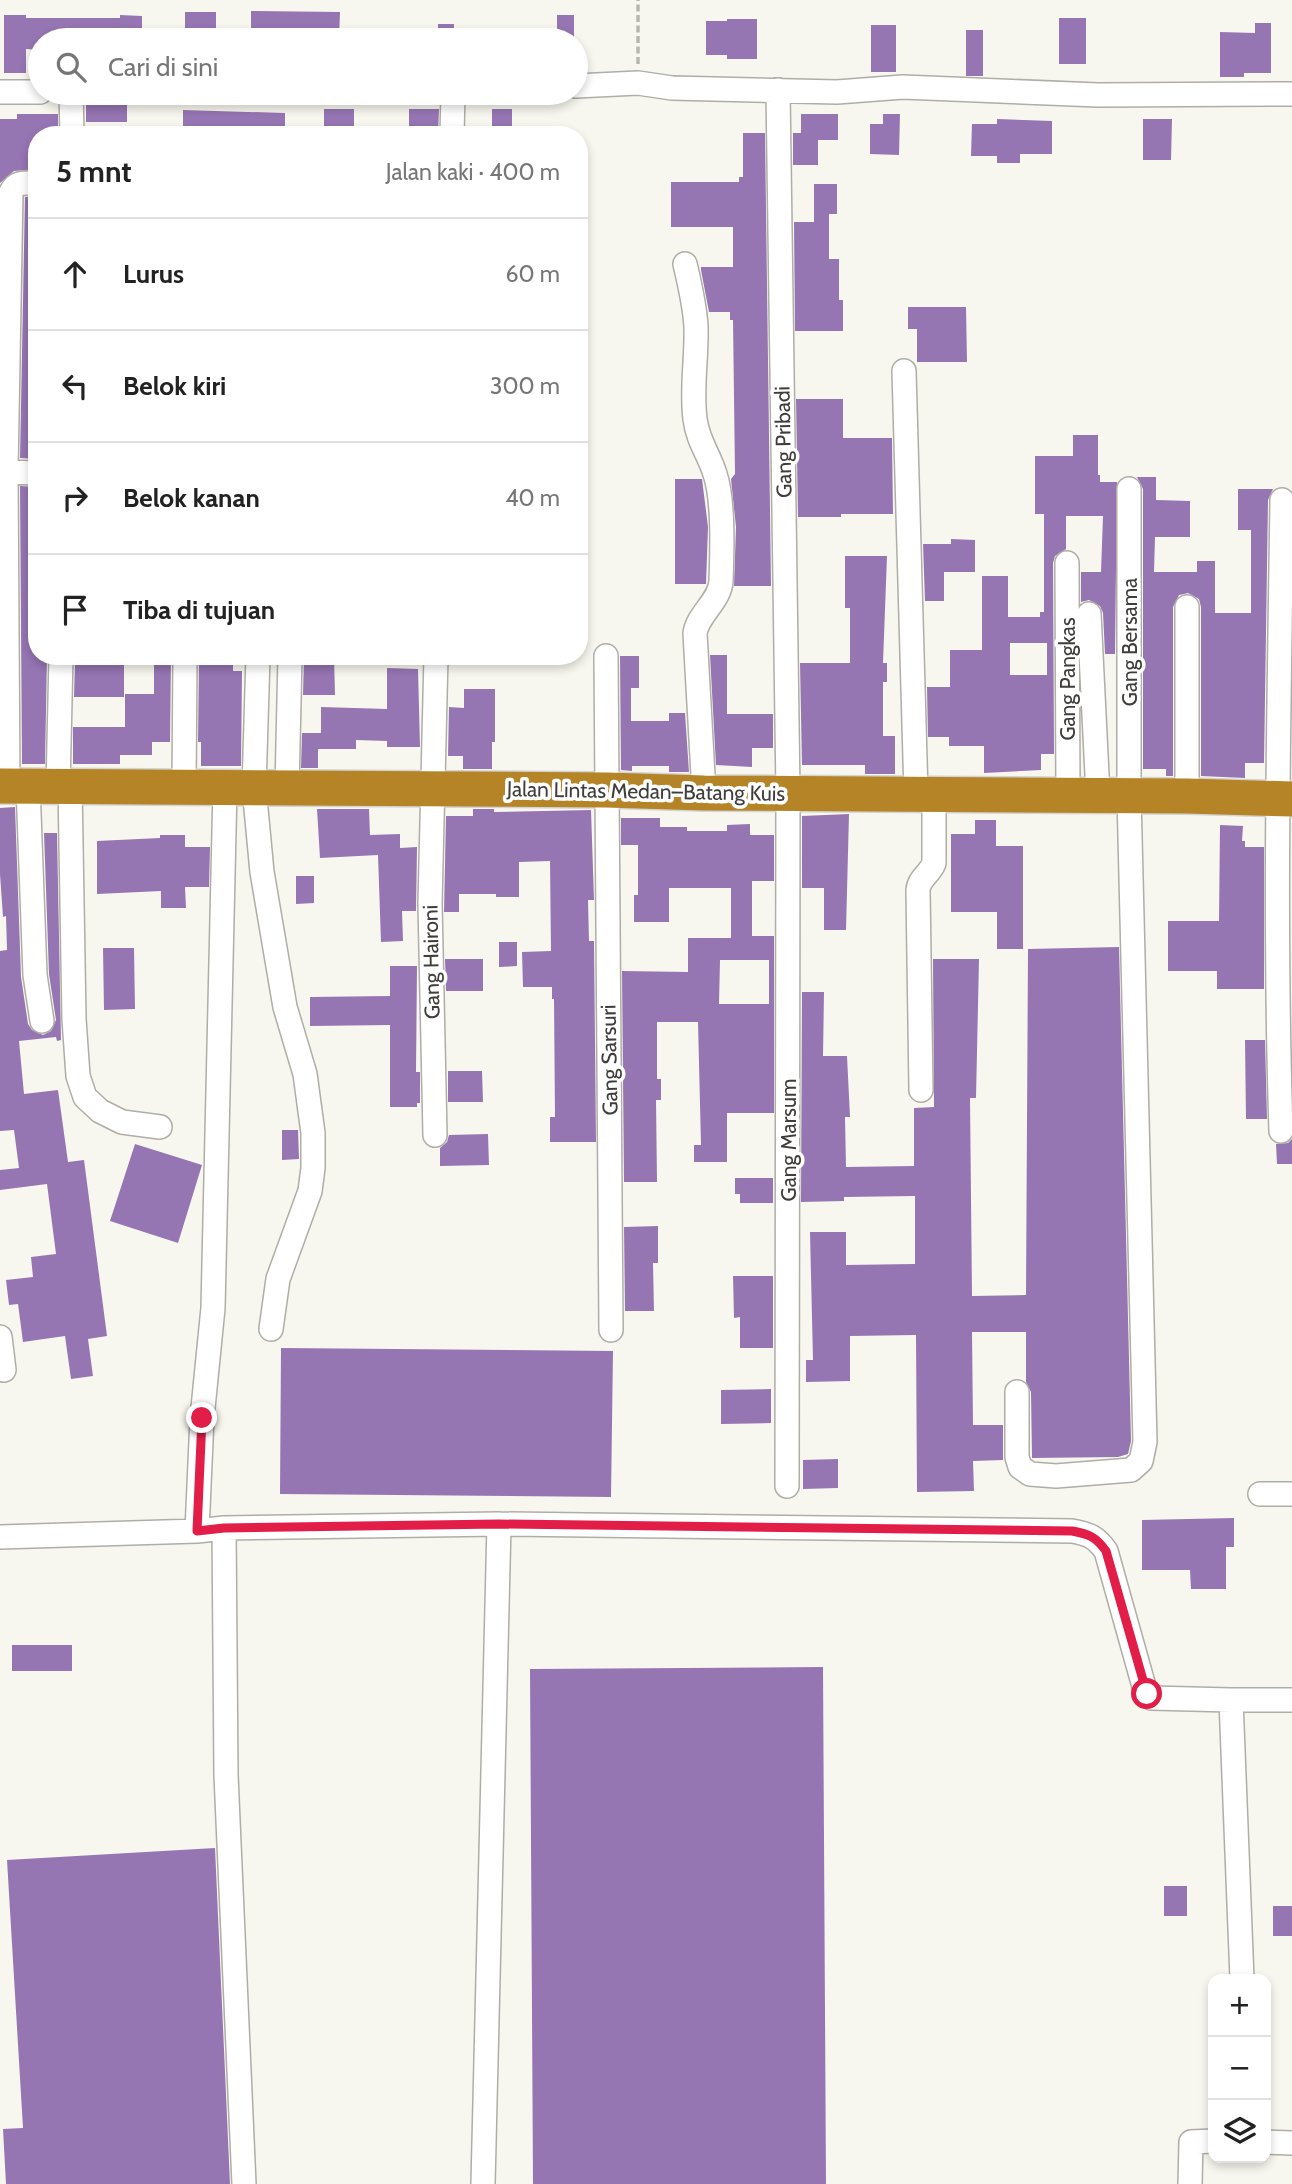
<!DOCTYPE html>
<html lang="id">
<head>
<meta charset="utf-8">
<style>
  :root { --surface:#fff; --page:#f6f6f6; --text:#222; --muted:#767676; --line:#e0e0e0 }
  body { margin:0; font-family:Cabin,sans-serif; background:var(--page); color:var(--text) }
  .controls { position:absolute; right:21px; bottom:21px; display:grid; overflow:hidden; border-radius:14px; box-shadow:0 4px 10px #0003 }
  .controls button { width:63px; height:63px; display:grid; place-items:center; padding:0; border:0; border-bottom:2px solid var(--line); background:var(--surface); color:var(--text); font:35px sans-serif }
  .stop { position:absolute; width:21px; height:21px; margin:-16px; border:5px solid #e11d48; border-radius:50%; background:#fff }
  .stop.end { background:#e11d48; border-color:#fff; box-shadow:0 2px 7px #0008 }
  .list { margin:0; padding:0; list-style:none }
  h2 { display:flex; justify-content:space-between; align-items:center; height:91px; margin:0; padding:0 28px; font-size:30px }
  h2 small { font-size:23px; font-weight:400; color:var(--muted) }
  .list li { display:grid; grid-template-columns:46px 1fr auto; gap:21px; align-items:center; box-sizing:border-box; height:112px; padding:0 28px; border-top:2px solid var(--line) }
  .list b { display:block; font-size:26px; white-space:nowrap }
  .list em { font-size:23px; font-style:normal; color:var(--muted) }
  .icon { flex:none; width:38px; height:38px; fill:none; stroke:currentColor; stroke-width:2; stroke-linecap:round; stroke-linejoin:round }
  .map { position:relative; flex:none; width:1292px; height:2184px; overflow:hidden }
  .search { position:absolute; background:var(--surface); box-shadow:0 4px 10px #0003; left:28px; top:28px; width:560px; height:77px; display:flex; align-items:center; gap:18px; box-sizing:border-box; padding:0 24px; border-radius:38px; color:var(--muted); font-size:26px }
  .panel { position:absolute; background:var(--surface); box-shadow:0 4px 10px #0003; left:28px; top:126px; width:560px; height:539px; border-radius:28px }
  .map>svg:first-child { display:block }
  .building { fill:#9675b3; fill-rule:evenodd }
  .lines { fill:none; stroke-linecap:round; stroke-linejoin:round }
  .minor-casing { stroke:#afada6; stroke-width:26 }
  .highway-casing { stroke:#d5d4d4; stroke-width:38 }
  .path { stroke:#b7b6b0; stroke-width:3.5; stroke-dasharray:7 3.5; stroke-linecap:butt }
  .minor { stroke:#fff; stroke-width:23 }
  .highway { stroke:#b48427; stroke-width:35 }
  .route { stroke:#e11d48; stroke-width:9 }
  .labels { text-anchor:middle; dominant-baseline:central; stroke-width:7; stroke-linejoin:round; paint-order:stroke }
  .street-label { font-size:21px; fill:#3e3d3a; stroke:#fff }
</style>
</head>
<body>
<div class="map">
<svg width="1292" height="2184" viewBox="0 0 1292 2184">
  <rect width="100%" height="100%" fill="#f8f7ef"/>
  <path class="building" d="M251,11L340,12L339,40H251Z
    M185,12H216V40H185Z
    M4,15H26V18H120V15L142,16V40H40V50L26,49V73H4Z
    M557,15H574V40H557Z
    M1059,18H1086V64H1059Z
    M727,19H757V59H727V55H706V21H727Z
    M1255,23H1271V73H1244V77H1220V32L1255,33Z
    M438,24H454V40H438Z
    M871,25H896V72H871Z
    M966,30H983V76H966Z
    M86,105H127V122H86Z
    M324,109H354V135H324Z
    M409,109H439L438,135H409Z
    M492,109H512V135H492Z
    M183,110L285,113V135H183Z
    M17,114H58V135H37V169L14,171L0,183V119H17Z
    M801,114H838V140H818V165H793V133H801Z
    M883,114H900L899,155L870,154V124H883Z
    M997,119L1052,121V154H1020V163H997V156H971L972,124H997Z
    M1143,119H1172L1171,160H1143Z
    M743,133H765L771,586H734L736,527L731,479L735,474L733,320H730V312H709L701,270V267H733V227H671V182H739V177H743Z
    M814,184H837V214H829V259H839V300H843V331H795L794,222H814Z
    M25,197H37V459L20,458Z
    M908,307H966L967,362H917V329H908Z
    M796,399H843V438H892L893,514H841V517H798Z
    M1073,435H1098V475H1100V482H1117L1115,654H1105L1103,613L1100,606L1089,600L1081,602V572H1101L1103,516H1066V549L1055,556L1053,563L1054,754H1041V770L984,773V746H949V737H928L927,687H950V650H982V576H1008V617H1040V612H1044V514H1035V456H1073ZM1010,643H1047V675H1010Z
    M1137,477H1156V500L1190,501V537H1155L1154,572H1197V561H1215V613H1251V530H1238V489H1273L1268,500L1264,763H1245V778L1201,776V607L1199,599L1188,593L1179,595L1173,607V776H1166V769H1143V489Z
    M675,479H702L708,527L706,584H675Z
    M20,486L37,487V656H47L45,764H22Z
    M951,539L975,540V572H944V601H925L923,544H951Z
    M845,556H887L883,663H887V682H883V736H895V774H865V765H802L800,663H850V608H845Z
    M710,655H727V714H773V748H752V767L716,765Z
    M154,656H171L170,742H152V755H120V764H73V727H125V694H154Z
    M199,656H233V671H242L241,766H201V742H198Z
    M304,656H334L335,695H303Z
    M620,656H639V688H631V721H669V713H685L689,772H669V766H632V771L621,770Z
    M75,661H124V697H74Z
    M387,668L418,669L420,747H387V741L356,740V749H318V768H301L302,733H321V707L387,709Z
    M464,689H495V742H492V769H463V756H448L449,707L464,708Z
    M15,807L21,977L28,1024L32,1030L43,1035L51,1031L56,1020L49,974L44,833H57L61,1040L57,1041L56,1037L19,1041L24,1094L58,1090L68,1162L84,1160L107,1336L88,1339L93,1376L71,1379L65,1336L23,1342L18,1304L9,1305L6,1280L33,1277L31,1257L56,1254L47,1184L0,1190V1170L19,1168L14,1130L0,1131V951L7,950L6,916L3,917L0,874V808Z
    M317,809H369L370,835L400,834V848L417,847L416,911H402L403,941L381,942L378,855L320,858Z
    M473,809H494V812L591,810L594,900H588L589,941H594L596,1142H550V1117H555L554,999H552V987H523L522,952L551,951L550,861L519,862V897H496V894H459V912H444L446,816H473Z
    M849,814L846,930H824V888H802V816Z
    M621,818H660V827H687V831H727V825L750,824V835H774V881H752V936H774V1113H727V1162H694V1145H701L698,1022H657V1079H661V1100H656L657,1182H624L622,971L688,972V938H731V888H669V922H634V895H638V845H621ZM720,960H769V1004H719Z
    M975,820H996V846H1023V949H997V912H951V834H975Z
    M1220,825L1243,826L1242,841H1245V847H1264V989H1217V971H1168V921H1219Z
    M160,835H185V847H210L209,887H185L186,908H161V891L97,894V841L160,838Z
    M296,876H314V903L296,904Z
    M499,942H517V966L499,967Z
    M1119,947L1131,1441L1128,1454L1118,1457L1032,1458L1031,1392L1026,1382V1332H972L973,1425H1003V1460L973,1461L974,1491L917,1492L916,1335L850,1336V1381L806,1382V1360H813L810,1232H846V1265L915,1264V1196L844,1197V1201L801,1202L802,992H824L823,1056H847L850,1117H845L846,1167L914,1166V1108L934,1107L933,959H979L976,1098H970L972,1296L1026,1295L1028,949Z
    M103,948H134L135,1009L104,1010Z
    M445,959H483V991H446Z
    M390,966H417L416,1072H420V1103H417V1107H390V1025L310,1026V997L390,996Z
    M1245,1040H1265L1267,1119H1246Z
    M448,1071H482L483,1102H448Z
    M282,1130H298L299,1159L282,1160Z
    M488,1134L489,1165L440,1166V1148L447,1142L449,1135Z
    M1292,1139V1164H1277L1276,1144L1288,1143Z
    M135,1144L202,1165L178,1243L110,1221Z
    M735,1178H773V1203H740V1194H735Z
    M658,1226V1263H653L654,1311H625L624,1227Z
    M733,1276H773V1348H740V1317L734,1318Z
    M281,1348L613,1351L611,1497L280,1494Z
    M771,1389V1423L721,1424V1390Z
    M838,1459V1488L803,1489V1460Z
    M1234,1518V1547H1226V1589H1191L1190,1570H1142V1520Z
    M12,1645H72V1671H12Z
    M823,1667L826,2184H533L530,1669Z
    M215,1848L230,2184H6L3,2129L23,2128L7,1860Z
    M1164,1886H1187V1916H1164Z
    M1273,1906H1292V1936H1273Z"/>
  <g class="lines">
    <g class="minor-casing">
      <path id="minor" d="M576,86L638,83L672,88L837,92L903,87L1098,95L1292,94
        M778,90L788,793L787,1486
        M0,92H40
        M71,93L72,135
        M452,135L453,93
        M685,264C690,285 695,306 696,327C697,358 691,388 695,419C698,442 709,454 715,474C724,501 722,552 721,581C720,601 698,614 695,633L704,793
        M904,371L916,794
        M6,472L37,473
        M1067,563L1068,795
        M1089,614L1098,795
        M258,656L254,788L262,872L285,1007L305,1074L313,1133V1168L310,1191L278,1279L271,1329
        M606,656L611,1330
        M8,786L6,472L11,192C16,181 26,183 37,183
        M28,786L35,975L42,1021
        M70,786L74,1019L78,1076L85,1097L100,1111L122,1122L160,1127
        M58,787L61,656
        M184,787L185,656
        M287,788L290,656
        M1187,796V607
        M921,1090L918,890C919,878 930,874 934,863V794
        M1281,1131C1274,921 1279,711 1282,500
        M435,1135L430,904L436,656
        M0,1337L4,1370
        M1017,1392V1457L1020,1467L1030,1474L1056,1476L1131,1470L1141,1461L1145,1442L1129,796V489
        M1260,1494H1292
        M224,1528L226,1775L244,2184
        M197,1531L202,1418L213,1308L225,788
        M0,1537L197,1531L224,1528L499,1524L1072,1531C1089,1534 1096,1537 1106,1551L1145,1690L1151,1698L1231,1700L1242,1979
        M1231,1700H1292
        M1266,2142L1292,2143
        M483,2184L499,1524
        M1190,2184L1191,2142L1213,2141"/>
    </g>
    <g class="highway-casing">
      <path id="highway" d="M0,786L606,790L704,793L1187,796L1292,799"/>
    </g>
    <path class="path" d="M638,64V0"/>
    <use href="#minor" class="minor"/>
    <use href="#highway" class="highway"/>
  </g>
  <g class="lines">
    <path class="route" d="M202,1418L197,1531L224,1528L499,1524L1072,1531C1089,1534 1096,1537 1106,1551L1147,1694"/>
  </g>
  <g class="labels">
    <g class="street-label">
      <text transform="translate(783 442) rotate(-91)">Gang Pribadi</text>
      <text transform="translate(1129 642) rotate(-90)">Gang Bersama</text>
      <text transform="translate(1067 679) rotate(-90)">Gang Pangkas</text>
      <text transform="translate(646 791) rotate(1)">Jalan Lintas Medan–Batang Kuis</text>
      <text transform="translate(431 962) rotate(-91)">Gang Haironi</text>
      <text transform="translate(609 1060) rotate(-91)">Gang Sarsuri</text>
      <text transform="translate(788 1140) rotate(-90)">Gang Marsum</text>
    </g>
  </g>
</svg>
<div class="controls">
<button>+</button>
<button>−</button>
<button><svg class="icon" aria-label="layers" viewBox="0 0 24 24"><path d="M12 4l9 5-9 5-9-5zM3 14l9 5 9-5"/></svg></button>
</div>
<div class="stop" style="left:1147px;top:1694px"></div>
<div class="stop end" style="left:202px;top:1418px"></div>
<div class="search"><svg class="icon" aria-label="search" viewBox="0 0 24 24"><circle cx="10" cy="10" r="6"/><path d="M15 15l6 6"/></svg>Cari di sini</div>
<section class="panel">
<h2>5 mnt<small>Jalan kaki · 400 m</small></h2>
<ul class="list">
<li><svg class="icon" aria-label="ahead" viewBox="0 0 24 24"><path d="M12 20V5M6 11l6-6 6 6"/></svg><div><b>Lurus</b></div><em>60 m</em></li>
<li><svg class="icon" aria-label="left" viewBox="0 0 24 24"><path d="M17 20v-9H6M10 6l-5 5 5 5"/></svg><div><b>Belok kiri</b></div><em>300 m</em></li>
<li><svg class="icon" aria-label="right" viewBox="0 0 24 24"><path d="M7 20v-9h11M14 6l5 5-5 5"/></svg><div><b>Belok kanan</b></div><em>40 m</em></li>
<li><svg class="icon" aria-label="arrive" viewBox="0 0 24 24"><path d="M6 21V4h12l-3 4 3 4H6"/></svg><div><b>Tiba di tujuan</b></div></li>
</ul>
</section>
</div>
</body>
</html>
